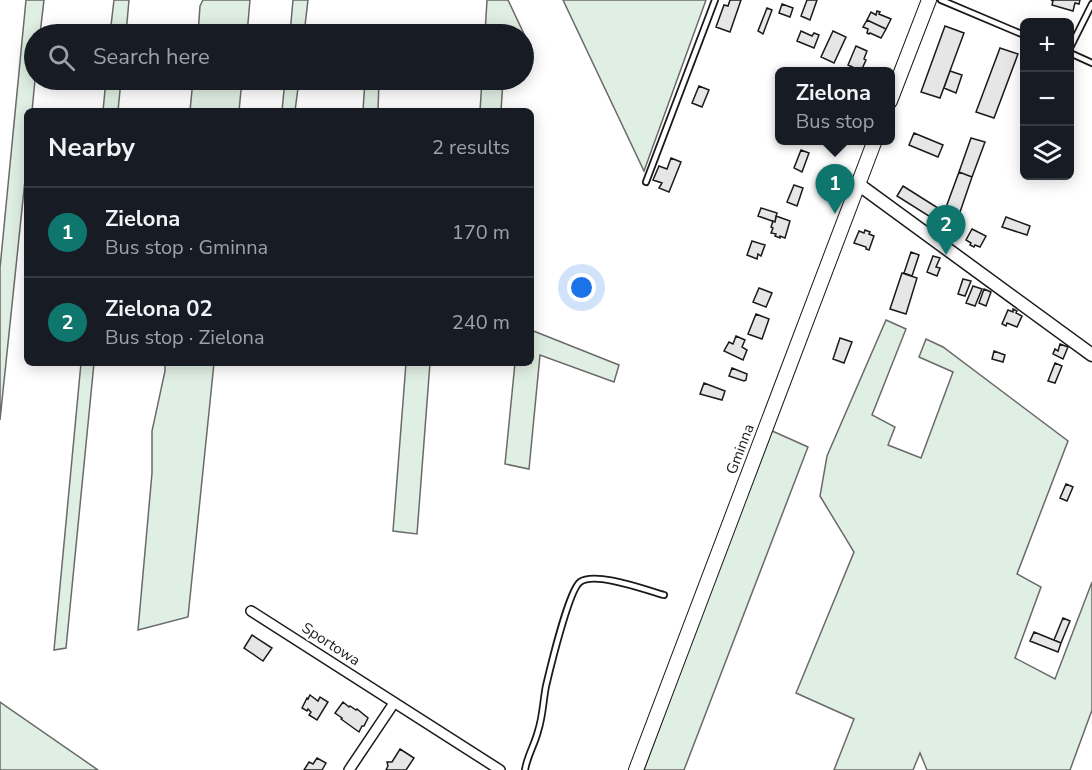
<!DOCTYPE html>
<html lang="en">
<head>
<meta charset="utf-8">
<style>
  :root { --surface:#171b24; --page:#242831; --text:#f1f3f6; --muted:#9ea1a6; --line:#363941; --accent:#0f766e }
  body { margin:0; font-family:"Nunito Sans",sans-serif; background:var(--page); color:var(--text) }
  .controls { position:absolute; right:18px; top:18px; display:grid; overflow:hidden; border-radius:9px; box-shadow:0 3px 15px #0003 }
  .controls button { width:54px; height:54px; display:grid; place-items:center; padding:0; border:0; border-bottom:2px solid var(--line); background:var(--surface); color:var(--text); font:30px sans-serif }
  .you { position:absolute; left:582px; top:288px; width:21px; height:21px; margin:-15px; border:4px solid #fff; border-radius:50%; background:#1a73e8; box-shadow:0 0 0 9px #1a73e833 }
  .badge { display:grid; place-items:center; width:39px; height:39px; border-radius:50%; background:var(--accent); color:#fff; font-size:20px; font-weight:700 }
  .pin { position:absolute; translate:-50% -50px; filter:drop-shadow(0 2px 3px #0008) }
  .pin::after { content:''; position:absolute; top:32px; width:21px; height:18px; background:inherit; clip-path:polygon(0 0,100% 0,50% 100%) }
  .popup { position:absolute; left:775px; top:67px; width:120px; height:78px; box-sizing:border-box; display:grid; place-content:center; border-radius:9px; background:var(--surface); filter:drop-shadow(0 2px 4px #0005); font-size:20px; white-space:nowrap; color:var(--muted) }
  .popup b { font-size:22px; color:var(--text) }
  .popup::after { content:''; position:absolute; left:50%; top:100%; margin-left:-12px; border:12px solid transparent; border-top-color:var(--surface) }
  .list { margin:0; padding:0; list-style:none }
  h2 { display:flex; justify-content:space-between; align-items:center; height:78px; margin:0; padding:0 24px; font-size:26px }
  h2 small { font-size:20px; font-weight:400; color:var(--muted) }
  .list li { display:grid; grid-template-columns:39px 1fr auto; gap:18px; align-items:center; box-sizing:border-box; height:90px; padding:0 24px; border-top:2px solid var(--line) }
  .list b { display:block; font-size:22px; white-space:nowrap }
  .list p { margin:0; font-size:20px; white-space:nowrap; color:var(--muted) }
  .list em { font-size:20px; font-style:normal; color:var(--muted) }
  .icon { flex:none; width:33px; height:33px; fill:none; stroke:currentColor; stroke-width:2; stroke-linecap:round; stroke-linejoin:round }
  .map { position:relative; flex:none; width:1092px; height:770px; overflow:hidden }
  .search { position:absolute; background:var(--surface); box-shadow:0 3px 15px #0003; left:24px; top:24px; width:510px; height:66px; display:flex; align-items:center; gap:15px; box-sizing:border-box; padding:0 21px; border-radius:33px; color:var(--muted); font-size:22px }
  .panel { position:absolute; background:var(--surface); box-shadow:0 3px 15px #0003; left:24px; top:108px; width:510px; height:258px; border-radius:9px }
  .map>svg:first-child { display:block }
  .green { fill:#e0efe3; stroke:#6a6a6a; stroke-width:1.5 }
  .building { fill:#e6e6e6; stroke:#1a1a1a; stroke-width:1.5 }
  .lines { fill:none; stroke-linecap:round; stroke-linejoin:round }
  .service-casing { stroke:#1a1a1a; stroke-width:8 }
  .minor-casing { stroke:#1a1a1a; stroke-width:12 }
  .tertiary-casing { stroke:#1a1a1a; stroke-width:15 }
  .secondary-casing { stroke:#1a1a1a; stroke-width:16 }
  .service { stroke:#fff; stroke-width:4.5 }
  .minor { stroke:#fff; stroke-width:9 }
  .tertiary { stroke:#fff; stroke-width:12 }
  .secondary { stroke:#fff; stroke-width:14 }
  .labels { text-anchor:middle; dominant-baseline:central; stroke-width:4.5; stroke-linejoin:round; paint-order:stroke }
  .street-label { font-size:15px; fill:#1a1a1a; stroke:#fff }
</style>
</head>
<body>
<div class="map">
<svg width="1092" height="770" viewBox="0 0 1092 770">
  <rect width="100%" height="100%" fill="#fff"/>
  <path class="green" d="M26,0H44L40,34H34L35,80L32,111H27V161L0,420V268Z
    M114,0H129L126,34H110Z
    M203,0H250L247,34H198L200,6Z
    M293,0H308L304,34H290Z
    M487,0H508L533,53L524,50V34H485Z
    M563,0H706L644,171Z
    M106,80H121L118,111H103Z
    M193,80H242L239,111H190Z
    M285,80H299L295,111H282Z
    M365,80H379L378,111H363Z
    M482,80H503L501,111H480Z
    M886,320L906,329L872,415L895,427L888,445L921,458L953,372L919,357L926,339L943,347L1068,441L1017,574L1041,587L1015,658L1055,679L1092,582V710L1070,770H927L920,753L913,770H834L854,719L796,693L854,552L820,496L827,456Z
    M531,330L619,365L614,382L540,355L529,469L505,464L515,363H531Z
    M81,363H94L66,648L54,650Z
    M165,363H214L188,617L138,630L152,473V431L165,371Z
    M406,363H430L417,534L393,531Z
    M770,430L808,447L684,770H644Z
    M0,702L98,770H0Z"/>
  <path class="building" d="M730,0H741L730,32L716,27L724,5L728,6Z
    M807,0H817L810,20L801,16Z
    M1051,0H1080L1079,4L1075,3L1073,11L1052,5L1053,1Z
    M782,4L793,8L790,17L779,13Z
    M767,8L772,10L763,34L758,31Z
    M877,11L880,12L879,14L891,19L886,29L867,20L871,12L876,15Z
    M867,20L886,29L881,38L870,33L869,34L867,33L868,29L863,27Z
    M945,26L964,33L940,98L921,92Z
    M801,31L812,36L814,33L819,35L814,48L797,41Z
    M833,31L846,37L834,63L821,57Z
    M856,46L867,51L864,59L866,60L861,71L848,65Z
    M1000,48L1018,54L994,118L976,112Z
    M950,71L962,75L956,93L944,88Z
    M699,86L709,90L702,107L692,103Z
    M914,133L943,145L938,157L909,145Z
    M971,138L985,142L972,177L959,172Z
    M801,150L809,153L802,172L794,168Z
    M671,158L681,162L669,192L659,188L662,183L653,180L659,166L667,169Z
    M959,172L972,177L959,215L945,210Z
    M794,185L803,188L797,206L787,202Z
    M903,186L957,220L951,230L897,196Z
    M761,208L777,213L775,222L758,216Z
    M776,216L790,221L785,238L780,236V238L775,236L776,234L771,233L773,228L771,227L773,221L775,222Z
    M1006,217L1030,226L1027,235L1002,227Z
    M972,229L986,236L980,247L975,245L974,247L970,245L971,243L966,240Z
    M865,230L870,232L869,234L874,236L869,250L866,249V247L854,243L859,231L864,233Z
    M752,241L765,245L761,256L758,254L757,259L747,255Z
    M911,252L919,255L912,276L904,273Z
    M933,256L940,258L936,267L940,268L937,276L927,272Z
    M902,273L917,278L906,314L890,309Z
    M963,279L971,281L965,296L958,294Z
    M973,286L982,289L975,306L966,303Z
    M759,288L772,293L766,307L753,302Z
    M984,289L991,292L986,306L979,303Z
    M1013,309L1017,311L1016,313L1022,316L1017,327L1007,323L1006,326L1002,324L1008,310L1013,312Z
    M756,314L769,319L762,339L748,334Z
    M736,336L745,340L742,347L747,350L743,360L724,351L729,342L733,344Z
    M840,338L852,342L844,363L833,359Z
    M1060,344L1068,347L1063,359L1053,354L1055,349L1058,351Z
    M994,351L1005,355L1003,362L992,359Z
    M1055,363L1062,366L1055,383L1048,381Z
    M732,368L747,374L746,380L744,381L729,376Z
    M704,383L725,391L722,400L700,394Z
    M1066,484L1073,487L1067,501L1060,498Z
    M1063,618L1070,621L1061,643L1054,640Z
    M1034,632L1061,643L1058,652L1030,641Z
    M252,635L272,648L263,661L244,648Z
    M310,695L318,701L320,697L328,702L317,720L309,715L311,712L308,709L307,711L302,708L307,698L308,699Z
    M343,702L349,707L350,706L356,710L357,709L368,718L364,726H362L359,732L341,719L342,718L335,713Z
    M400,749L414,758L406,770H386L388,766L387,762H392Z
    M317,758L326,763L322,770H304L309,762L313,764Z"/>
  <g class="lines">
    <g class="service-casing">
      <path id="service" d="M941,0L1024,35
        M1070,48L1092,4
        M1070,53L1092,63
        M646,182L715,0
        M525,770C527,756 535,744 538,731C543,716 543,701 546,686C550,669 569,590 580,582C595,571 646,590 664,595"/>
    </g>
    <g class="minor-casing">
      <path id="minor" d="M251,611L500,770
        M349,770L394,703"/>
    </g>
    <g class="tertiary-casing">
      <path id="tertiary" d="M858,184L1092,355"/>
    </g>
    <g class="secondary-casing">
      <path id="secondary" d="M890,101L929,0
        M636,770L875,140"/>
    </g>
    <use href="#service" class="service"/>
    <use href="#minor" class="minor"/>
    <use href="#tertiary" class="tertiary"/>
    <use href="#secondary" class="secondary"/>
  </g>
  <g class="labels">
    <g class="street-label">
      <text transform="translate(740 449) rotate(-69)">Gminna</text>
      <text transform="translate(331 644) rotate(33)">Sportowa</text>
    </g>
  </g>
</svg>
<div class="controls">
<button>+</button>
<button>−</button>
<button><svg class="icon" aria-label="layers" viewBox="0 0 24 24"><path d="M12 4l9 5-9 5-9-5zM3 14l9 5 9-5"/></svg></button>
</div>
<div class="you"></div>
<div class="pin badge" style="left:835px;top:214px">1</div>
<div class="popup"><b>Zielona</b>Bus stop</div>
<div class="pin badge" style="left:946px;top:255px">2</div>
<div class="search"><svg class="icon" aria-label="search" viewBox="0 0 24 24"><circle cx="10" cy="10" r="6"/><path d="M15 15l6 6"/></svg>Search here</div>
<section class="panel">
<h2>Nearby<small>2 results</small></h2>
<ul class="list">
<li><span class="badge">1</span><div><b>Zielona</b><p>Bus stop · Gminna</p></div><em>170 m</em></li>
<li><span class="badge">2</span><div><b>Zielona 02</b><p>Bus stop · Zielona</p></div><em>240 m</em></li>
</ul>
</section>
</div>
</body>
</html>
